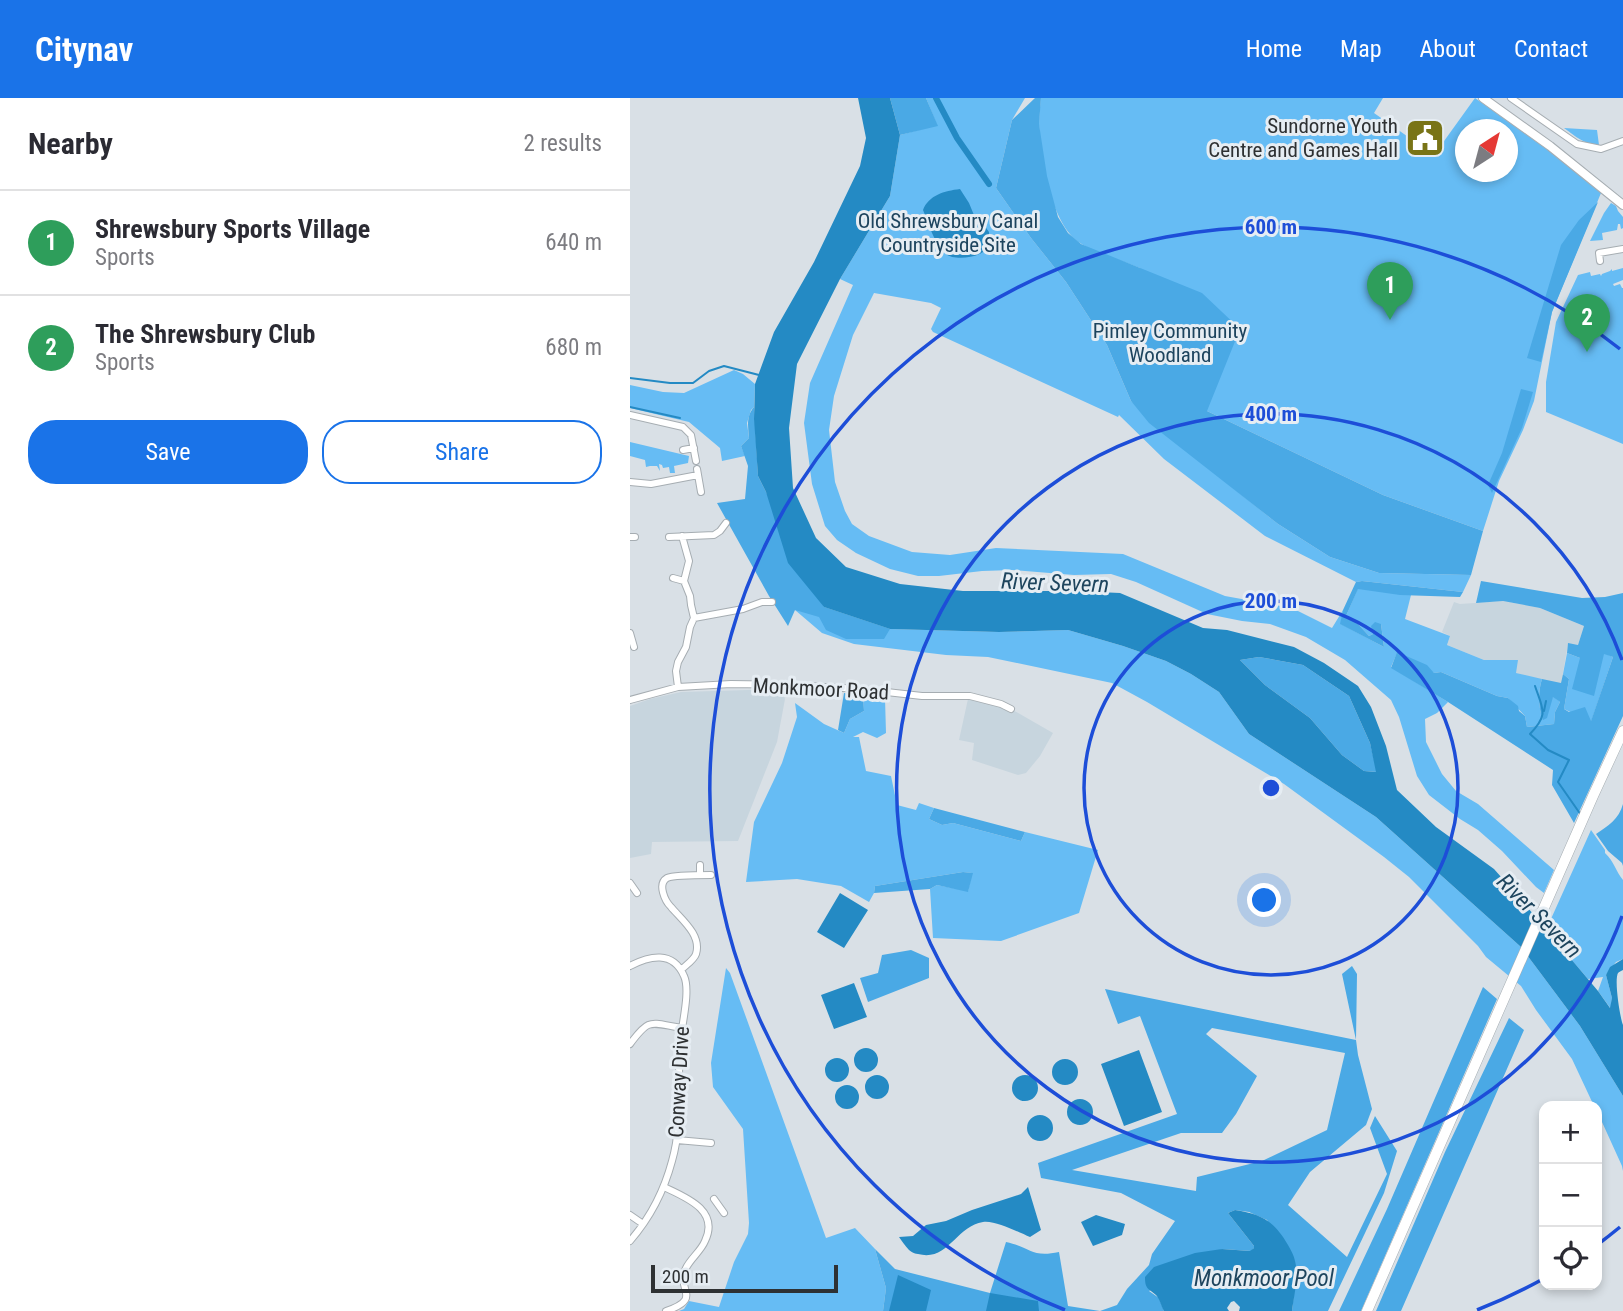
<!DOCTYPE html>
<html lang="en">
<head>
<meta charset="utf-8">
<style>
  :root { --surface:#fff; --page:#f7f7f7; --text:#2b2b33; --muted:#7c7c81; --line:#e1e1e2; --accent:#1a73e8 }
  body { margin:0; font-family:"Roboto Condensed",sans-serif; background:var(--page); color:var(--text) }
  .controls { position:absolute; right:21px; bottom:21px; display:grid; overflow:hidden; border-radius:14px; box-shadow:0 4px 10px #0003 }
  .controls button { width:63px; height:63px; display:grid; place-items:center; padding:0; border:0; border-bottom:2px solid var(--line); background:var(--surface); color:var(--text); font:35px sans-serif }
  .compass { position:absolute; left:825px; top:21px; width:63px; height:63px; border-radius:50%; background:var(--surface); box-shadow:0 4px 10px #0003; rotate:36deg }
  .scale { position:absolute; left:21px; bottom:18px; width:187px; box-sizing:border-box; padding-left:7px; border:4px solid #2e3133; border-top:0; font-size:19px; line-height:24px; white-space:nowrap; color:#2e3133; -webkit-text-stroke:5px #e6edf3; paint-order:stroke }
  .you { position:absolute; left:635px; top:803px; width:24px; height:24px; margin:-18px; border:5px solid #fff; border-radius:50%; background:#1a73e8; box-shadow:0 0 0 10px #1a73e833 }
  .badge { display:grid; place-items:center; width:46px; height:46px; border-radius:50%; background:var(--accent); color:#fff; font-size:23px; font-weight:700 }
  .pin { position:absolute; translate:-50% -58px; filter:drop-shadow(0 2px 4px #0008) }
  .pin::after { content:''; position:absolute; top:37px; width:24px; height:21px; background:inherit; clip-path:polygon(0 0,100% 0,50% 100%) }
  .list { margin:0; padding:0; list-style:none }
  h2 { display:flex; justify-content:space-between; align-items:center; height:91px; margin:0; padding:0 28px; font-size:30px }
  h2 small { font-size:23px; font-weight:400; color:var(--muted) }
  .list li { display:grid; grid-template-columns:46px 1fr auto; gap:21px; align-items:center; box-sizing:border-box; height:105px; padding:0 28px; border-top:2px solid var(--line) }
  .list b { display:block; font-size:26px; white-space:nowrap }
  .list p { margin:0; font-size:23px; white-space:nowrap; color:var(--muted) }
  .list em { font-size:23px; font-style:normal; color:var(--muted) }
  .actions { display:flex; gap:14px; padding:21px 28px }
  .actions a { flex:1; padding:16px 0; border:2px solid var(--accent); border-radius:28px; text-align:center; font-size:24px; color:var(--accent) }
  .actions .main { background:var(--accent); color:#fff }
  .icon { flex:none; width:38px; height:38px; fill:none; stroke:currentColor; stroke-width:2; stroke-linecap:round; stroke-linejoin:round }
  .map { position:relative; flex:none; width:993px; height:1213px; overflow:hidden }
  header { display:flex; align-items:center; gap:42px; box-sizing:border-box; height:98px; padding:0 35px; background:var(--accent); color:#fff }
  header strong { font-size:33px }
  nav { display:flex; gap:38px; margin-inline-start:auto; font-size:24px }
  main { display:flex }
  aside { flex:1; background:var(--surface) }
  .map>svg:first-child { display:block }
  .built { fill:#c7d5de }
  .green { fill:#66bcf4; fill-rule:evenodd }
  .forest { fill:#4aa9e5; fill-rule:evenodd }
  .water { fill:#248ac4; fill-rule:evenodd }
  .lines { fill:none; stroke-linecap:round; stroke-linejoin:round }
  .stream { stroke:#248ac4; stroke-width:2 }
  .canal { stroke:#248ac4; stroke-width:6 }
  .minor-casing { stroke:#a6adb2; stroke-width:8 }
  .secondary-casing { stroke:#a6adb2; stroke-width:10 }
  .trunk-casing { stroke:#a6adb2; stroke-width:11 }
  .minor { stroke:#fff; stroke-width:6 }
  .secondary { stroke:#fff; stroke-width:8 }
  .trunk { stroke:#fff; stroke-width:10 }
  .ring { fill:none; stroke:#1d4ed8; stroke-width:3.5 }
  .labels { text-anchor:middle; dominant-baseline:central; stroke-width:6; stroke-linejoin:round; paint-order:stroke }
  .poi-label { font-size:21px; fill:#2e3133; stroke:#e6edf3; text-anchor:end }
  .park-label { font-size:21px; fill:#1d445e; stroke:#e6edf3 }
  .street-label { font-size:21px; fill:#2e3133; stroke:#e6edf3 }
  .water-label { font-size:23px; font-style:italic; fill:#1e455e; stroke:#e6edf3 }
  .centre { fill:#1d4ed8; stroke:#e6edf3; stroke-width:3.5 }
  .ring-label { font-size:21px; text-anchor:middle; font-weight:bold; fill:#1d4ed8; stroke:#e6edf3; stroke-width:6; stroke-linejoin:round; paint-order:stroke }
</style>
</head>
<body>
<header>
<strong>Citynav</strong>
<nav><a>Home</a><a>Map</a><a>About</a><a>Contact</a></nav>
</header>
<main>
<aside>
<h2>Nearby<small>2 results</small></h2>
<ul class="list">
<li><span class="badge" style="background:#2e9e5b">1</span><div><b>Shrewsbury Sports Village</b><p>Sports</p></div><em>640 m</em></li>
<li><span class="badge" style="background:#2e9e5b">2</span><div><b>The Shrewsbury Club</b><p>Sports</p></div><em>680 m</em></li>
</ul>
<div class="actions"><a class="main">Save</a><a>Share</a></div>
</aside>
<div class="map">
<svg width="993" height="1213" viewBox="0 0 993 1213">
  <rect width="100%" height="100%" fill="#d9e0e6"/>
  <path class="built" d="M873,503L910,510L954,528L948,547L938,546L931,586L885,575L887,562H854L817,547L820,538L812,534L824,504L830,506Z
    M152,591L155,601L147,644L108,743L22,744L21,756L0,760V608L20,601L51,594Z
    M338,601L381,611L423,635L410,658L396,675L388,677L342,662L344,645L329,642Z"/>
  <path class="green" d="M296,0H395L382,22L366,90L401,140L436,184L477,247L501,303L608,394L648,426L700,459L749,475L841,477L833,494L732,483L726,484L635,438L534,361L489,317L488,319L303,234L301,231L311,210L301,205L244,195L223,237L204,298L199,332L205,384L215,413L222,426L239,438L282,454L320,457L366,450L493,456L595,498L662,510L702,530L713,512L711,526L754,549L751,526L743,536L739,538L728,526L716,518L728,490L781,497L775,521L820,538L817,547L854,562H888L886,575L912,581C908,593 908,610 913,621L923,598L930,604L925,614L924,626L897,629L895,618L878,600L867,598L811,574L804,575L767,555L761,569L818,604L807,615L795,621L796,644L812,676L826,693L848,706L924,772L914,795L906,789L872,753L848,732L830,721L799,697L787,678L769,619L761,602L715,562L676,539L640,526L612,523L577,516L506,484L481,476L444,477L383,472L352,473L309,478H288L260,471L226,455L207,442L195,428L182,386L174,325L180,285L223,187L210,181L260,98L270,37L307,27Z
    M411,0H753L744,15L804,57L845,0L918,52L971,95L922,214L904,303L893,332L869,383L853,433L753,397L577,313L510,170C493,163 465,155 450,145C421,127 411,60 409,27C409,18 410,9 411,0ZM836,32H878V74H836Z
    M934,30L967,32L969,47C955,47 945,38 934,30Z
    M981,105L986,108L988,113L993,119V130L991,131L990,126H988L987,132L972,135L973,142L960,143L974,115Z
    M993,170V182L983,186L984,188L990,186L992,190H993V346L916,314V284L926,224L948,177L960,174L961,178L970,176L971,178L972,176L980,173L982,171V173Z
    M104,272L113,276L125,286L124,309L121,312L117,325L119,340L111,348L115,358L92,363L90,350L59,324L0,310V287L33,294L54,295Z
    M0,344L59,358L58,365L44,368L45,375H40L39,369L33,370L32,367L29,366L30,373L27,368H20L16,369L15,362L0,358Z
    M176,487L194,509L260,531L369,534L438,532L493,548L536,563L561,576L589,594L619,636L746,719L891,849L950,928L993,998V1073L992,1068L967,1013V1008H964L942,961L906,912L891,888L856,859L848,848L779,779L754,759L654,686L517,604L482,585L358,559L316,557L224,546L192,535L165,512Z
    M937,555L950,560L974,555L983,559L961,624L934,611L939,581L933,576Z
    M233,598L255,600L256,635L247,640L233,634L223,639H229L236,673L261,678L267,707L286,712L289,705L304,710L299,721L312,727L323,725L391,743L395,734L468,752L449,815L371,843L303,840L300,791L307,787L338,793L342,775L333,774L245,788L244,795L239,804L211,788L167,781L116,784L124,724L152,665L167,619L165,605L194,626L214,635L220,621L234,613Z
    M961,732L975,752V755C984,763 986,774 993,782V861L986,864L976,877L982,900L981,911L968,893L973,879L958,881L916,832Z
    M96,870L100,875L196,1140L225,1130L245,1151L256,1190L253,1213H49L54,1211L59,1203L89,1209L104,1164L118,1136L119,1125L113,1031L83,989L81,965Z"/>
  <path class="forest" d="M260,0H296L308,28L270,37Z
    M405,0H411L409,26L417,78L428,119L438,135L451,146L572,195L610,231L577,313L753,397L853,433L841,477L749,475L700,459L648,426L519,325L501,303L477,247L436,184L401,140L366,90L382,22Z
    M968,104L922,214L911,264L897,260L931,147L949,122Z
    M891,291L903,294L892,330L862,395L858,387L872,355Z
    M124,309L128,378L194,509L260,531L254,541H216L196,532L189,519L165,512L158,528L139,498L87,405L115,401L118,368L111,348L119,340C118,329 116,318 124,309Z
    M732,483L833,494L830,499L770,497L728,491L716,518L728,526L739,538L743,536L741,528L745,524L751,526L754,549L710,526L713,512L725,486L726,484Z
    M851,483L952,500L975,499L993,495V618L944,725L922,687L923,672L818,604L761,570L767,554L797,567L804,575L811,574L867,598L878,600L888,608L889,613L895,618L897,629L924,626L925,614L930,604L923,599L917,620L913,622C908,610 908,593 912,581L931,585L933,576L939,581L934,611L939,614L955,609L961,623L983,559L974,556L964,598L942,591L950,560L937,555L938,545L948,547L954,528L910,510L873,503L846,505Z
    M629,559L673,567L719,598L740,645L747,674L734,673L712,657L680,620L635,587L610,562Z
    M214,595L233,598L234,613L220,621L214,635L208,632Z
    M993,706V768L992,765L978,753L966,736C978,728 989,721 993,706Z
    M304,710L395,734L391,743L323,725L312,727L299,721Z
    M333,774L343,775L338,794L307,787L300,791L244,795L245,788Z
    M281,852L299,860V880L238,904L230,880L248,875L252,857Z
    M722,868L727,876L726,942L728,957L742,1011L736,1027L680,1074L658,1107L717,1159L757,1076L740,1030L745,1018L767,1053L754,1095L698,1213H662L666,1177L637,1122L619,1114L605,1112L598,1115L624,1148V1150L621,1153L592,1151L519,1193L529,1200L534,1213H253L256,1190L245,1151L265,1171L360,1195L376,1144C400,1149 401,1160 429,1154L438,1208L470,1213L487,1207L497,1191L519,1167L522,1156L545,1123L491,1095L411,1080L408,1065L547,1016L510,918L488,926L475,891L726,942L712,876ZM582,930L715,955L697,1032L632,1063L567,1079L566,1093L442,1072L551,1035H592L606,1016L627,978L576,936Z
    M853,889L867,901L731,1213H709L757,1111Z
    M879,920L894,932L771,1213H746L815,1054Z"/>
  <path class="water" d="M228,0H260L270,37L260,98L210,181L167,266L159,330L163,390L186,440L216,469L270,486L333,493H446L490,495L573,530L597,532L664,549L694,565L728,588L741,609L756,648L767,692L806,729L864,771L888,798L968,893L980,910L982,900L976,877L980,869L993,861V872C991,873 989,874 988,875C984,882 990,920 993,927V998L950,928L891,849L746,719L619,636L589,594L561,576L536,563L493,548L438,532L369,534L260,531L194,509L158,465L136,394L128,378L124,321L125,286L144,234L184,164L230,68L236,40ZM629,559L673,567L719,598L740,645L746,674L734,673L712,657L680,620L635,587L610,562Z
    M330,91L339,105L346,122L351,123L359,134C359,138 359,146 357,150C351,160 324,163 316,156C304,146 299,126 293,112C299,97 314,93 330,91Z
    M210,795L238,812L214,850L187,834Z
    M224,885L237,919L204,931L191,897Z
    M224 962a12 12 0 1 1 24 0a12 12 0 1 1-24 0Z
    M509,952L532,1014L494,1028L471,966Z
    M195 972a12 12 0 1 1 24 0a12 12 0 1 1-24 0Z
    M422 974a13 13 0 1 1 26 0a13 13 0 1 1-26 0Z
    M382 990a13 13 0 1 1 26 0a13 13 0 1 1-26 0Z
    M235 989a12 12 0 1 1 24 0a12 12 0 1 1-24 0Z
    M205 999a12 12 0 1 1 24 0a12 12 0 1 1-24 0Z
    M437 1014a13 13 0 1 1 26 0a13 13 0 1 1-26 0Z
    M397 1030a13 13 0 1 1 26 0a13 13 0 1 1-26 0Z
    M398,1089L411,1132L400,1139C388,1134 365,1122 353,1124C326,1128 318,1164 288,1156C283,1155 283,1155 279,1152C275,1148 272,1143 269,1139L283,1138L296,1127L316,1123L342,1112L391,1096Z
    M605,1112C632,1116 645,1124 658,1147C661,1152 664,1158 665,1163C669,1178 664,1197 662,1213H609L610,1209L604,1203L601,1204L597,1210L599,1213H534C531,1208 530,1201 526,1197C518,1190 515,1191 515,1179L524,1169L565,1155L592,1151L620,1153L624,1150V1148L598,1115Z
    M466,1117L495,1126L492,1137L463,1148L451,1124Z
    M268,1177L301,1192L296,1213H259Z
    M360,1195L408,1203L409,1213H356Z"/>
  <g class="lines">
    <path class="stream" d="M0,280L40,285H63L79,273L94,268L129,277
      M0,309L50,320
      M905,588C913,612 919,616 900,636L918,652L939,662L928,684L951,717
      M914,613L916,603"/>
    <path class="canal" d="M306,0L327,40L359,86"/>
    <g class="minor-casing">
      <path id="minor" d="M881,0L947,46L971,51L993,43
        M970,163L969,155L993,151
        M0,317L53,329L61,337L66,363
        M53,352L64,350
        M67,371L71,394
        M0,384L21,386L68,377
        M0,439H5
        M39,439L84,437L90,433L96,425
        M43,480L54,483
        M64,520L113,511L132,504H142
        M0,535L4,549
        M48,589L46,573L48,564L56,549L60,529L64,520L61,507L60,498L54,483L59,463L52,438
        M0,602L48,589L101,586L160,587L230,591L292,598H340L371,606L381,611
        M70,767V777
        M0,785L7,795
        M0,868C19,858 43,852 54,878C61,893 51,929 50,947C47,986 53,1025 42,1063C34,1093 20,1120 0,1143
        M51,872C56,867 64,862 66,856C72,837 51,821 41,809C35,803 27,786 37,780C44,777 72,777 81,777
        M0,946C20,919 20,925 52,930
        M47,1042L81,1045
        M34,1089C55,1099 90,1112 75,1143C71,1153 61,1160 56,1170C45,1192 74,1200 36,1213
        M84,1101L94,1115
        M0,1117L13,1126"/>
    </g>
    <g class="secondary-casing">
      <path id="secondary" d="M853,0L920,48L993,107"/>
    </g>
    <g class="trunk-casing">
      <path id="trunk" d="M737,1213L963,698L993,633"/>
    </g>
    <use href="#minor" class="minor"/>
    <use href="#secondary" class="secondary"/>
    <use href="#trunk" class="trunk"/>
  </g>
  <g class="ring">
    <circle cx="641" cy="690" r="187"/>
    <path d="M992 818A374 374 0 1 1 992 562"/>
    <path d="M990 1129A561 561 0 0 1 967 1147M913 1181A561 561 0 0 1 847 1212M435 1212A561 561 0 1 1 990 251"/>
  </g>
  <defs>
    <g id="civic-square" transform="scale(2.0125)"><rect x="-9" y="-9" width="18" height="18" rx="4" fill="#797417" stroke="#e6edf3"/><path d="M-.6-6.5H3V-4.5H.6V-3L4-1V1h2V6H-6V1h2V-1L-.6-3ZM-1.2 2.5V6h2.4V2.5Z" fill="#fff"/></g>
  </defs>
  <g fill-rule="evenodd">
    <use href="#civic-square" x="795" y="40"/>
  </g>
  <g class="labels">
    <g class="poi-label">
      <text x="768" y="28">Sundorne Youth<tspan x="768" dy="24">Centre and Games Hall</tspan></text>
    </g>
    <g class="park-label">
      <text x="318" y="123">Old Shrewsbury Canal<tspan x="318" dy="24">Countryside Site</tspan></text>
      <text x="540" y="233">Pimley Community<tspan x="540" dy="24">Woodland</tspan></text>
    </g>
    <g class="street-label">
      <text transform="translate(191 591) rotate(3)">Monkmoor Road</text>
      <text transform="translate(49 984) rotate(-87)">Conway Drive</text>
    </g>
    <g class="water-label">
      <text transform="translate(425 485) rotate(2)">River Severn</text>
      <text transform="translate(909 818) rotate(45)">River Severn</text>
      <text x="634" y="1180">Monkmoor Pool</text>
    </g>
  </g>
  <circle cx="641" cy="690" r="10" class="centre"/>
  <g class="ring-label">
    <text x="641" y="136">600 m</text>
    <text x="641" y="323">400 m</text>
    <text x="641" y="510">200 m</text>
  </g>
</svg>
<div class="controls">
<button>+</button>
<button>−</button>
<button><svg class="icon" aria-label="locate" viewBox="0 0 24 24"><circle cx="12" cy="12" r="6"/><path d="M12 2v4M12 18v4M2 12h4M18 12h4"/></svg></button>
</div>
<svg class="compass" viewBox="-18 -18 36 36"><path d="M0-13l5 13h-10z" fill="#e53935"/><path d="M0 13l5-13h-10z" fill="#7c7c81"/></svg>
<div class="scale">200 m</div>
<div class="you"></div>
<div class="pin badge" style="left:760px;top:222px;background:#2e9e5b">1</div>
<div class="pin badge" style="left:957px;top:254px;background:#2e9e5b">2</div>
</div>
</main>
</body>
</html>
